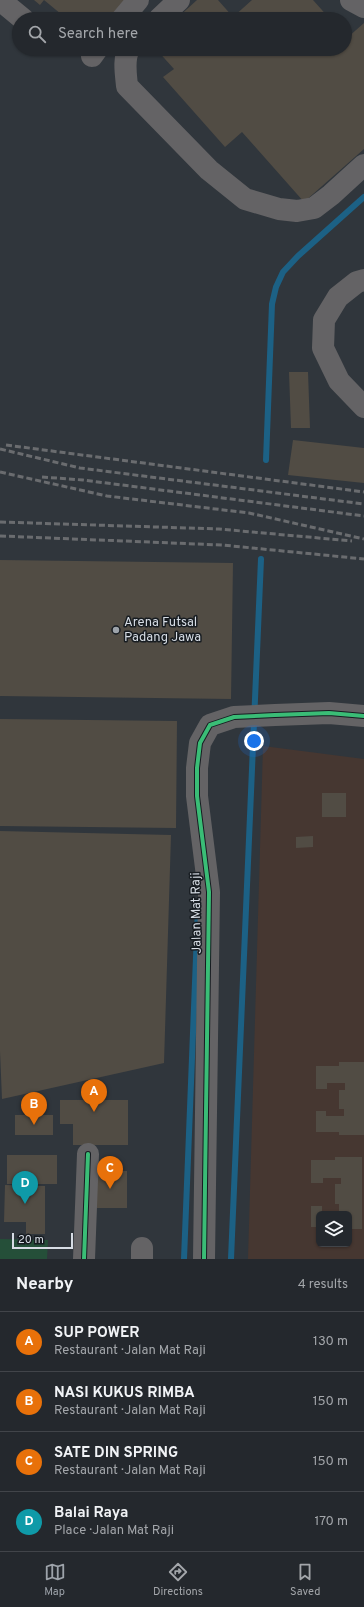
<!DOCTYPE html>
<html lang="en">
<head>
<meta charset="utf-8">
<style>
  :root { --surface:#24282d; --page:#2c3035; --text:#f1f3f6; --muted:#a3a6aa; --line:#414449; --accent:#9da3aa }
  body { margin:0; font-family:Overpass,sans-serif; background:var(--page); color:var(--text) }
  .controls { position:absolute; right:12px; bottom:12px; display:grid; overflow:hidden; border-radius:6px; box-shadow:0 1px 3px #0004 }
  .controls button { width:36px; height:36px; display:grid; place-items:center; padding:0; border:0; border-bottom:1px solid var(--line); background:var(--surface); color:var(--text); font:20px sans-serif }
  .scale { position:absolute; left:12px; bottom:10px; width:61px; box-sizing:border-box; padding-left:4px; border:2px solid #d7dde5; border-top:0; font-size:11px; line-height:14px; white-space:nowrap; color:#d7dde5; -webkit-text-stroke:3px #171c21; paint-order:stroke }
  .you { position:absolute; left:254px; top:741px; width:14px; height:14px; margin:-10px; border:3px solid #fff; border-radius:50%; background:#1a73e8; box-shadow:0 0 0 6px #1a73e833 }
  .badge { display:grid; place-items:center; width:26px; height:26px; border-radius:50%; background:var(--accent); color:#fff; font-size:13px; font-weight:700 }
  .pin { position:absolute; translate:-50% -33px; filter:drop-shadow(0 1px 2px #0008) }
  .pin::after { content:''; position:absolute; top:21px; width:14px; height:12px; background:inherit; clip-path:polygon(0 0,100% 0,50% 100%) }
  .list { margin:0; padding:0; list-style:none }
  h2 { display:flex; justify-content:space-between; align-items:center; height:52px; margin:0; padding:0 16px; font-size:17px }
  h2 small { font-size:13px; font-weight:400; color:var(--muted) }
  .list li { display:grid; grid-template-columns:26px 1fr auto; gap:12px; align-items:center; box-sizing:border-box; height:60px; padding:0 16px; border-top:1px solid var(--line) }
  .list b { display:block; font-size:15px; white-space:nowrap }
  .list p { margin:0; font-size:13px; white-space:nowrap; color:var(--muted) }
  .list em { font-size:13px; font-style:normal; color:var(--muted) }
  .icon { flex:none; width:22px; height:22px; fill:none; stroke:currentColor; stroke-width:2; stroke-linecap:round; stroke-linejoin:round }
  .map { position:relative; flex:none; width:364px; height:1259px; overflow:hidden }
  .search { position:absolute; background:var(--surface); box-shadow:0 1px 3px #0004; left:12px; right:12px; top:12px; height:44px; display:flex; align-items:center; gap:10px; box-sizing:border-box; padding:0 14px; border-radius:22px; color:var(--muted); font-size:15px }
  .sheet { height:292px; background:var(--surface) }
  nav { display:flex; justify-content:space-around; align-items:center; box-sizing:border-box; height:56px; border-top:1px solid var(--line); background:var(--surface); font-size:11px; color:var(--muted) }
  nav a { display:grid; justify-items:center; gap:2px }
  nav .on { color:var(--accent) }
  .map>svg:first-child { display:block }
  .education { fill:#463731; fill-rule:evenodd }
  .green { fill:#254f39 }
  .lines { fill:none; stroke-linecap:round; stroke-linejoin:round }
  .stream { stroke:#1c6185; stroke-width:6 }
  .building { fill:#514c44 }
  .minor { stroke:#646365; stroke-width:22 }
  .rail { stroke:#6a6c6f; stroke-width:3; stroke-dasharray:6 3; stroke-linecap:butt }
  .cycleway-casing { stroke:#171c21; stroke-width:6 }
  .cycleway { stroke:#3abd76; stroke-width:4 }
  .poi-dot { fill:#9da3aa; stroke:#171c21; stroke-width:1.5 }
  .labels { text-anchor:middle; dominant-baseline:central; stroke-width:3; stroke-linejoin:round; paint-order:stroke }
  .poi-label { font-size:13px; fill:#d7dde5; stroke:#171c21; text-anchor:start }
  .street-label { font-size:13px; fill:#d7dde5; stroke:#171c21 }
</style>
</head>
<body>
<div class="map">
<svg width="364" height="1259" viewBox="0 0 364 1259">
  <rect width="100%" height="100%" fill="#30363c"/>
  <path class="education" d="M263,746L364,759V1259H248ZM319,1214H349V1244H319Z"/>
  <path class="green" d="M0,1239L48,1240L47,1259H0Z"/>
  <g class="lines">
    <path class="stream" d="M266,460L272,304L276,287L283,272L298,256L364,197
      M184,1259L198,907
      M231,1259L261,559"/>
  </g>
  <path class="building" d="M34,0H44L40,5Z
    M44,0H130L114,19H67Z
    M197,0H218L233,17L252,0H313L330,19H176Z
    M364,23V149L304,202L242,132L225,147L163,77L174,69L156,49H345V35L347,38Z
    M289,372H308L310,428H291Z
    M293,440L364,448V483L288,475Z
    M0,560L233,563L231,699L0,696Z
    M0,719L177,721L176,828L0,826Z
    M322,793H346V817H322Z
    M0,831L171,835L164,1063L2,1099L0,1051Z
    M313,836V847L296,848V837Z
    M339,1062H364V1135H339V1132H316V1111H326V1116H344V1109H339V1090H345V1083H327V1089H316V1066H339Z
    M60,1100H128V1145H73V1124H60Z
    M15,1115H53V1135H15Z
    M7,1155H57V1184H7Z
    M335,1157H362V1229H349V1214H319V1227H311V1206H322V1211H339V1204H335V1184H341V1178H323V1183H311V1160H335Z
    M93,1171H127V1208H92Z
    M5,1185L45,1186V1234H26V1222H4Z"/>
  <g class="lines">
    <path class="minor" d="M0,0L23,19
      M351,0L364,7
      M122,19L138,0
      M159,19L179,0
      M129,49C123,59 126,74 127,86L209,170L245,199L279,209L297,211L314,208L331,195L364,165
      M92,56L97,49
      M364,280L357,282L338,297L324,320L323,348L339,381L364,407
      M142,1248V1259
      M84,1259L88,1154
      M204,1259L209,892L197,796V768L200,743L210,725L234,717L275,715L329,713L364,716"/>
    <path class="rail" d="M6,445L364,492
      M0,449L80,468L364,504
      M0,472L107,496L249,513L364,539
      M42,477L83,480L364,516
      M0,522L219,529L352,541
      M0,536L222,545L364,559"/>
    <g class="cycleway-casing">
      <path id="cycleway" d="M84,1259L88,1154
        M204,1259L209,892L197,796V768L200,743L210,725L234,717L275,715L329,713L364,716"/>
    </g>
    <use href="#cycleway" class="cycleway"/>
  </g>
  <circle class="poi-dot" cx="116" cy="630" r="4"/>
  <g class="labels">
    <g class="poi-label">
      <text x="124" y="623">Arena Futsal<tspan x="124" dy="15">Padang Jawa</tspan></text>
    </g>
    <g class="street-label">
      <text transform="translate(197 913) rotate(-91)">Jalan Mat Raji</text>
    </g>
  </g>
</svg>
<div class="controls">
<button><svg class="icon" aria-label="layers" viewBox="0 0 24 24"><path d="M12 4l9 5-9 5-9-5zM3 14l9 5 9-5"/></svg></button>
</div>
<div class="scale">20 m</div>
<div class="you"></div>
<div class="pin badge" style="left:94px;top:1112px;background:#e8710a">A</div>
<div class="pin badge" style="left:34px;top:1125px;background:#e8710a">B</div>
<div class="pin badge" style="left:110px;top:1189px;background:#e8710a">C</div>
<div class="pin badge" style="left:25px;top:1204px;background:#0f9aa8">D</div>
<div class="search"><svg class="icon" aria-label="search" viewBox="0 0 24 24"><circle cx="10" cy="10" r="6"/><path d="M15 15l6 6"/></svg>Search here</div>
</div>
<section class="sheet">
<h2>Nearby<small>4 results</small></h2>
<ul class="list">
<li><span class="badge" style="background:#e8710a">A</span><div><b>SUP POWER</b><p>Restaurant · Jalan Mat Raji</p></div><em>130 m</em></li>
<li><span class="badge" style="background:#e8710a">B</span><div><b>NASI KUKUS RIMBA</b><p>Restaurant · Jalan Mat Raji</p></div><em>150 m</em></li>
<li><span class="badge" style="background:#e8710a">C</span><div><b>SATE DIN SPRING</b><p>Restaurant · Jalan Mat Raji</p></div><em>150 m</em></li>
<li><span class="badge" style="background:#0f9aa8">D</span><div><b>Balai Raya</b><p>Place · Jalan Mat Raji</p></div><em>170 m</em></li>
</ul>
</section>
<nav>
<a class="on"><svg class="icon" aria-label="map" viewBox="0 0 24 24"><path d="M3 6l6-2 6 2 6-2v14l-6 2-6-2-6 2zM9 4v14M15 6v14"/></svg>Map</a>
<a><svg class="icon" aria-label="directions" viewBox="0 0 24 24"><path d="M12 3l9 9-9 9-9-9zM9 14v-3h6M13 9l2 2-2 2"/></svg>Directions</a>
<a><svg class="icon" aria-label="saved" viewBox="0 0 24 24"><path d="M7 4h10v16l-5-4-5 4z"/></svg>Saved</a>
</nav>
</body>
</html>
